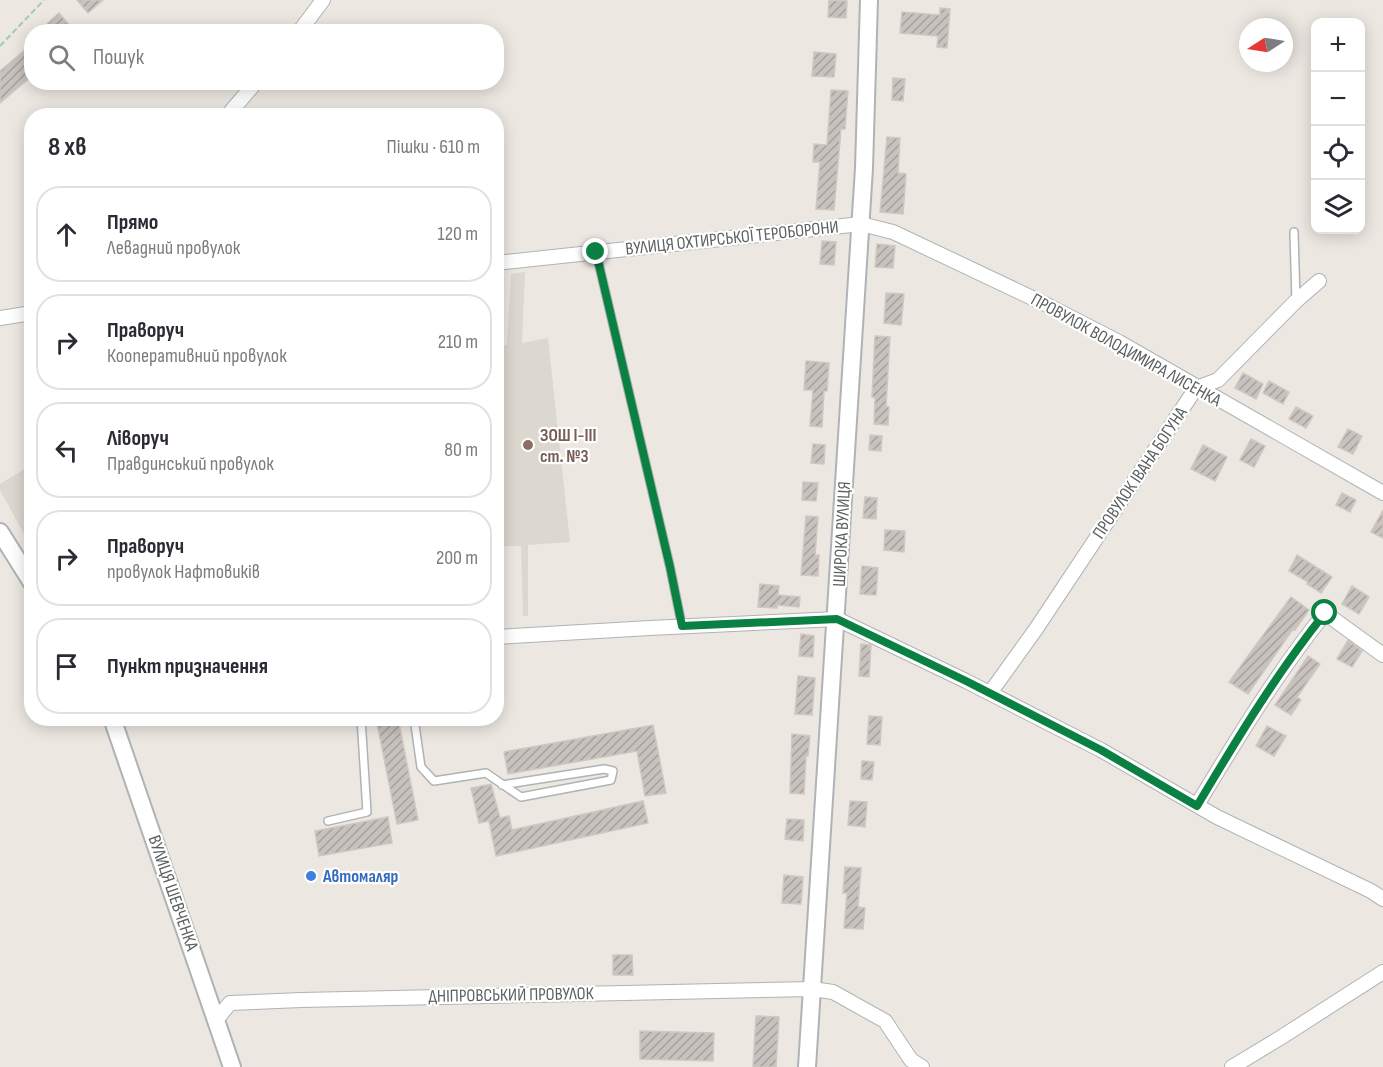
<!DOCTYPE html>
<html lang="uk">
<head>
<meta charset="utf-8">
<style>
  :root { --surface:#fff; --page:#f2f2f3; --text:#2b2b33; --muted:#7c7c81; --line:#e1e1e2 }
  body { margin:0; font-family:"Sofia Sans Condensed",sans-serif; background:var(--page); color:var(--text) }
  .controls { position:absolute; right:18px; top:18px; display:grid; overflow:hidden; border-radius:12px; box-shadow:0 3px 15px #0003 }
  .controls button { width:54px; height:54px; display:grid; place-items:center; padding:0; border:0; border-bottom:2px solid var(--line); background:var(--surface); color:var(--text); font:30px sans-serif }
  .compass { position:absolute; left:1239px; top:18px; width:54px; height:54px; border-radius:50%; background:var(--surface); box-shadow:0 3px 15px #0003; rotate:258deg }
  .stop { position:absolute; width:18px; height:18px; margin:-14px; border:4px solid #0b8043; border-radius:50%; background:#fff }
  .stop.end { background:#0b8043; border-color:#fff; box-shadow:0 2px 6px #0008 }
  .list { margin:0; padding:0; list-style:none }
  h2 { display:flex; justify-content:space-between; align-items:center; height:78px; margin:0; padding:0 24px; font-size:26px }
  h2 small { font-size:20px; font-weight:400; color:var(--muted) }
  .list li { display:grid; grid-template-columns:39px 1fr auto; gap:18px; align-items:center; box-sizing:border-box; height:96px; margin:0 12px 12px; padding:0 12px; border:2px solid var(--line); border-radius:24px }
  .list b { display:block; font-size:22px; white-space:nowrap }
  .list p { margin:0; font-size:20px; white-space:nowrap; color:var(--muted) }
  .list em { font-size:20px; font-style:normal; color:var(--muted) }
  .icon { flex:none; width:33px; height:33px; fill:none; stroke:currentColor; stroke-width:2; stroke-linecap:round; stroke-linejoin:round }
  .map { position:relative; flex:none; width:1383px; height:1067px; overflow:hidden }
  .search { position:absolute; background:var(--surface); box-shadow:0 3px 15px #0003; left:24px; top:24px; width:480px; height:66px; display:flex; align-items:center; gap:15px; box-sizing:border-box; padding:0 21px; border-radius:24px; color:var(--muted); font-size:22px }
  .panel { position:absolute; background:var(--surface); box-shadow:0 3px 15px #0003; left:24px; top:108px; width:480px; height:618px; border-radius:24px }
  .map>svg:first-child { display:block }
  .education { fill:#dcd7cf }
  .building { fill:url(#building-hatch); stroke:#d0c8c0; stroke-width:1.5 }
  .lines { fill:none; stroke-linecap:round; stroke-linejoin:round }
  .service-casing { stroke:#afb3b6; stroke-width:10 }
  .minor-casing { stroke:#afb3b6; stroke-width:16 }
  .tertiary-casing { stroke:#afb3b6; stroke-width:20 }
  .path { stroke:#a0cea2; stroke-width:2; stroke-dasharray:6 3; stroke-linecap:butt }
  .service { stroke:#fff; stroke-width:7 }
  .minor { stroke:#fff; stroke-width:14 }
  .tertiary { stroke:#fff; stroke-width:16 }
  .route { stroke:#0b8043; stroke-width:8 }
  .education-dot { fill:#8d6e63; stroke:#fff; stroke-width:2 }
  .shop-dot { fill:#3f7fe0; stroke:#fff; stroke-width:2 }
  .labels { text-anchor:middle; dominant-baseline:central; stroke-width:4.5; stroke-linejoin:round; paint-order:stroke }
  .street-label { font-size:18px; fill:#5a5f61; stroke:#fff }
  .education-label { font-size:18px; font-weight:bold; fill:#785e54; stroke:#fff; text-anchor:start }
  .shop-label { font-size:18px; font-weight:bold; fill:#366cbe; stroke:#fff; text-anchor:start }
</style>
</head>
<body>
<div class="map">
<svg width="1383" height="1067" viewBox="0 0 1383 1067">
  <defs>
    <pattern id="building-hatch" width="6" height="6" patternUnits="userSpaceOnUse" patternTransform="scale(1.5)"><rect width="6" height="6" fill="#c7c2be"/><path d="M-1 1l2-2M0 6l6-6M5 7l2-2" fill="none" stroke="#a5a19e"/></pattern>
  </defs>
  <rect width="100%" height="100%" fill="#ece7e1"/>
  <path class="education" d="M525,272L522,343L548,338L570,542L528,545V616H523L521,546H496L497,347L507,345L511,274Z
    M31,465V530L24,534L0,490V484Z"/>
  <path class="building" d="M77,0H103L88,13Z
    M829,0L847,1L846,18L828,17Z
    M940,8L950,9L947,48L937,47L938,36L900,33L902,12L940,15Z
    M59,13L75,32H38L49,22Z
    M32,44V76L0,103V71Z
    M814,52L836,54L834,77L812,76Z
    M893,78L905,79L903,101L892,100Z
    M831,90L848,91L845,129H841L834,210L816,209L820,162H813L814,144L827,145Z
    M887,137L900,138L898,173L906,174L903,214L880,212Z
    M822,241L836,242L834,265L820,264Z
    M877,244L895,246L893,268L875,267Z
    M886,293L904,294L901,325L884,323Z
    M875,336L890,337L886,406L889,407L888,425L874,424L875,398L872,397Z
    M806,361L829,363L827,391H824L822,427L810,426L813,390H804Z
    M1243,373L1263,384L1256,399L1235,388Z
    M1269,381L1289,392L1283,404L1263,393Z
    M1296,407L1313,416L1306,428L1289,419Z
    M1348,429L1362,436L1353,454L1338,447Z
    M870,435L882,436L881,451L869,450Z
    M1251,439L1265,446L1254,467L1240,460Z
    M813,444L825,445L824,464L811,463Z
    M1203,445L1227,457L1215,481L1191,469Z
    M803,482L818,483L816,501L802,500Z
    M1342,493L1356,500L1350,512L1336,505Z
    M865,497L877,498L876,519L863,518Z
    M1383,510V538L1371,532Z
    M806,516L818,517L815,555H819L818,576L801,575Z
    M885,530L905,531L904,552L884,550Z
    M1297,555L1332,577L1321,593L1307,584L1308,582L1289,571Z
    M862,566L878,568L876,595L860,594Z
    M760,584L779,586L778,595L800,597L799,607L777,605V608L758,607Z
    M1352,586L1369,597L1359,614L1342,604Z
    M1291,597L1309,610L1295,630L1293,629L1248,694L1229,682Z
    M801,634L814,636L813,657L799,656Z
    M1348,640L1362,651L1352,667L1337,659Z
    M861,644L871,645L869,677L859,676Z
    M1308,656L1320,664L1297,697L1301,700L1291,715L1275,705Z
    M798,676L815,678L812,715L795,714Z
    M869,716L882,717L880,745L867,744Z
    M376,718H398L418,820L397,824Z
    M653,725L666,793L645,796L637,751L508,774L504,752Z
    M1267,726L1286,736L1274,756L1256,746Z
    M792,734L810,736L808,756H806L804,794L790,793Z
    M862,761L874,762L872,780L861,779Z
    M491,784L500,818L509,816L512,830L643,801L648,823L496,856L489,821L479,823L471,788Z
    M850,801L867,802L865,827L848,825Z
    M388,817L392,843L319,856L315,831Z
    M787,819L804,820L803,841L785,839Z
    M845,867L861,868L858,907L865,908L863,929L844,928L847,893H843Z
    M784,875L803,877L801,904L782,903Z
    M613,955H632L633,975H613Z
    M756,1016L779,1017L776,1067H753Z
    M640,1031L714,1033L713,1061L640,1059Z"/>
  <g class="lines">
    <g class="service-casing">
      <path id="service" d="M1294,232L1296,301
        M596,252L670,567L682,626
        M414,718L421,767L434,781L486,773L521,797L611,780L613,771L604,769L502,785
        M328,821L367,812L361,718"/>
    </g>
    <g class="minor-casing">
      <path id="minor" d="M299,32L323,0
        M227,116L256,82
        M496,263L861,224L893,232L1045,304L1119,342L1383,493
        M0,318L32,313
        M496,637L650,628L837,619L966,681L1101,750L1217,817L1371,891L1383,899
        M990,693L1036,629L1196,388L1218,380L1296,301L1319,281
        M1197,805C1237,739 1276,674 1325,613L1383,655
        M217,1019L230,1003L301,1000L812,989L833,992L885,1021L911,1060L922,1067
        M1232,1067L1280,1038L1383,972"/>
    </g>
    <g class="tertiary-casing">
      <path id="tertiary" d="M0,532L32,583
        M112,718L232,1067
        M807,1067L864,168L869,0"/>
    </g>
    <path class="path" d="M0,46L44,0"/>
    <use href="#service" class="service"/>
    <use href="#minor" class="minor"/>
    <use href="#tertiary" class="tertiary"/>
  </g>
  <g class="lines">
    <path class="route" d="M596,252L670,567L682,626L837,619L966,681L1101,750L1197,806C1237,739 1276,674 1325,613"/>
  </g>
  <circle class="education-dot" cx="528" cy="445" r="6"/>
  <circle class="shop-dot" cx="311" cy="876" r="6"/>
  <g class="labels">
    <g class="street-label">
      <text transform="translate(732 238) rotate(-6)">ВУЛИЦЯ ОХТИРСЬКОЇ ТЕРОБОРОНИ</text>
      <text transform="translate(1126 350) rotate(29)">ПРОВУЛОК ВОЛОДИМИРА ЛИСЕНКА</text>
      <text transform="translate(1140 473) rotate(-56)">ПРОВУЛОК ІВАНА БОГУНА</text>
      <text transform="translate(842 534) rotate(-87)">ШИРОКА ВУЛИЦЯ</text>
      <text transform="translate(173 893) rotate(71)">ВУЛИЦЯ ШЕВЧЕНКА</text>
      <text transform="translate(511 995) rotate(-1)">ДНІПРОВСЬКИЙ ПРОВУЛОК</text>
    </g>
    <g class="education-label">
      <text x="540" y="435">ЗОШ І-ІІІ<tspan x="540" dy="21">ст. №3</tspan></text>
    </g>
    <g class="shop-label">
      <text x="323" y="876">Автомаляр</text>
    </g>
  </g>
</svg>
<div class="controls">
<button>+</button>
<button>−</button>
<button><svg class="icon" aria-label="locate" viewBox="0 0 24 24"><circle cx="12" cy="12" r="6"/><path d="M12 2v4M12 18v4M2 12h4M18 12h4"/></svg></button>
<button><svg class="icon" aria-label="layers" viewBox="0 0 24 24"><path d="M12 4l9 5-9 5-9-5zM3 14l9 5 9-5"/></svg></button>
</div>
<svg class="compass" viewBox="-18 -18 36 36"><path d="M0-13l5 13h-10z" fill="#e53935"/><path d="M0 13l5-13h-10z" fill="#7c7c81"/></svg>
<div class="stop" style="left:1325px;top:613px"></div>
<div class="stop end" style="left:596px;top:252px"></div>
<div class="search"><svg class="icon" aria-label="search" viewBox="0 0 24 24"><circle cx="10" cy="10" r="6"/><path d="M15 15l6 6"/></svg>Пошук</div>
<section class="panel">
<h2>8 хв<small>Пішки · 610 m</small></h2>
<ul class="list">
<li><svg class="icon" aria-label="ahead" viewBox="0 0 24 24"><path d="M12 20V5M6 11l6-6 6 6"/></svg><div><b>Прямо</b><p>Левадний провулок</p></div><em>120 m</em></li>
<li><svg class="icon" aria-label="right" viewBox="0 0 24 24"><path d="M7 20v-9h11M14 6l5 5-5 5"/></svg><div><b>Праворуч</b><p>Кооперативний провулок</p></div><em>210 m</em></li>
<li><svg class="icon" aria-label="left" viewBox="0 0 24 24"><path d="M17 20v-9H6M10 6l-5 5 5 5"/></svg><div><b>Ліворуч</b><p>Правдинський провулок</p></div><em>80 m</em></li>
<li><svg class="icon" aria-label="right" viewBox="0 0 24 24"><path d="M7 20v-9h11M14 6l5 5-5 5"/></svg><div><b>Праворуч</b><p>провулок Нафтовиків</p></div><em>200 m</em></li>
<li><svg class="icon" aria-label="arrive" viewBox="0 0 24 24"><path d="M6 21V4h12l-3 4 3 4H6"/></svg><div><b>Пункт призначення</b></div></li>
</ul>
</section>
</div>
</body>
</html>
